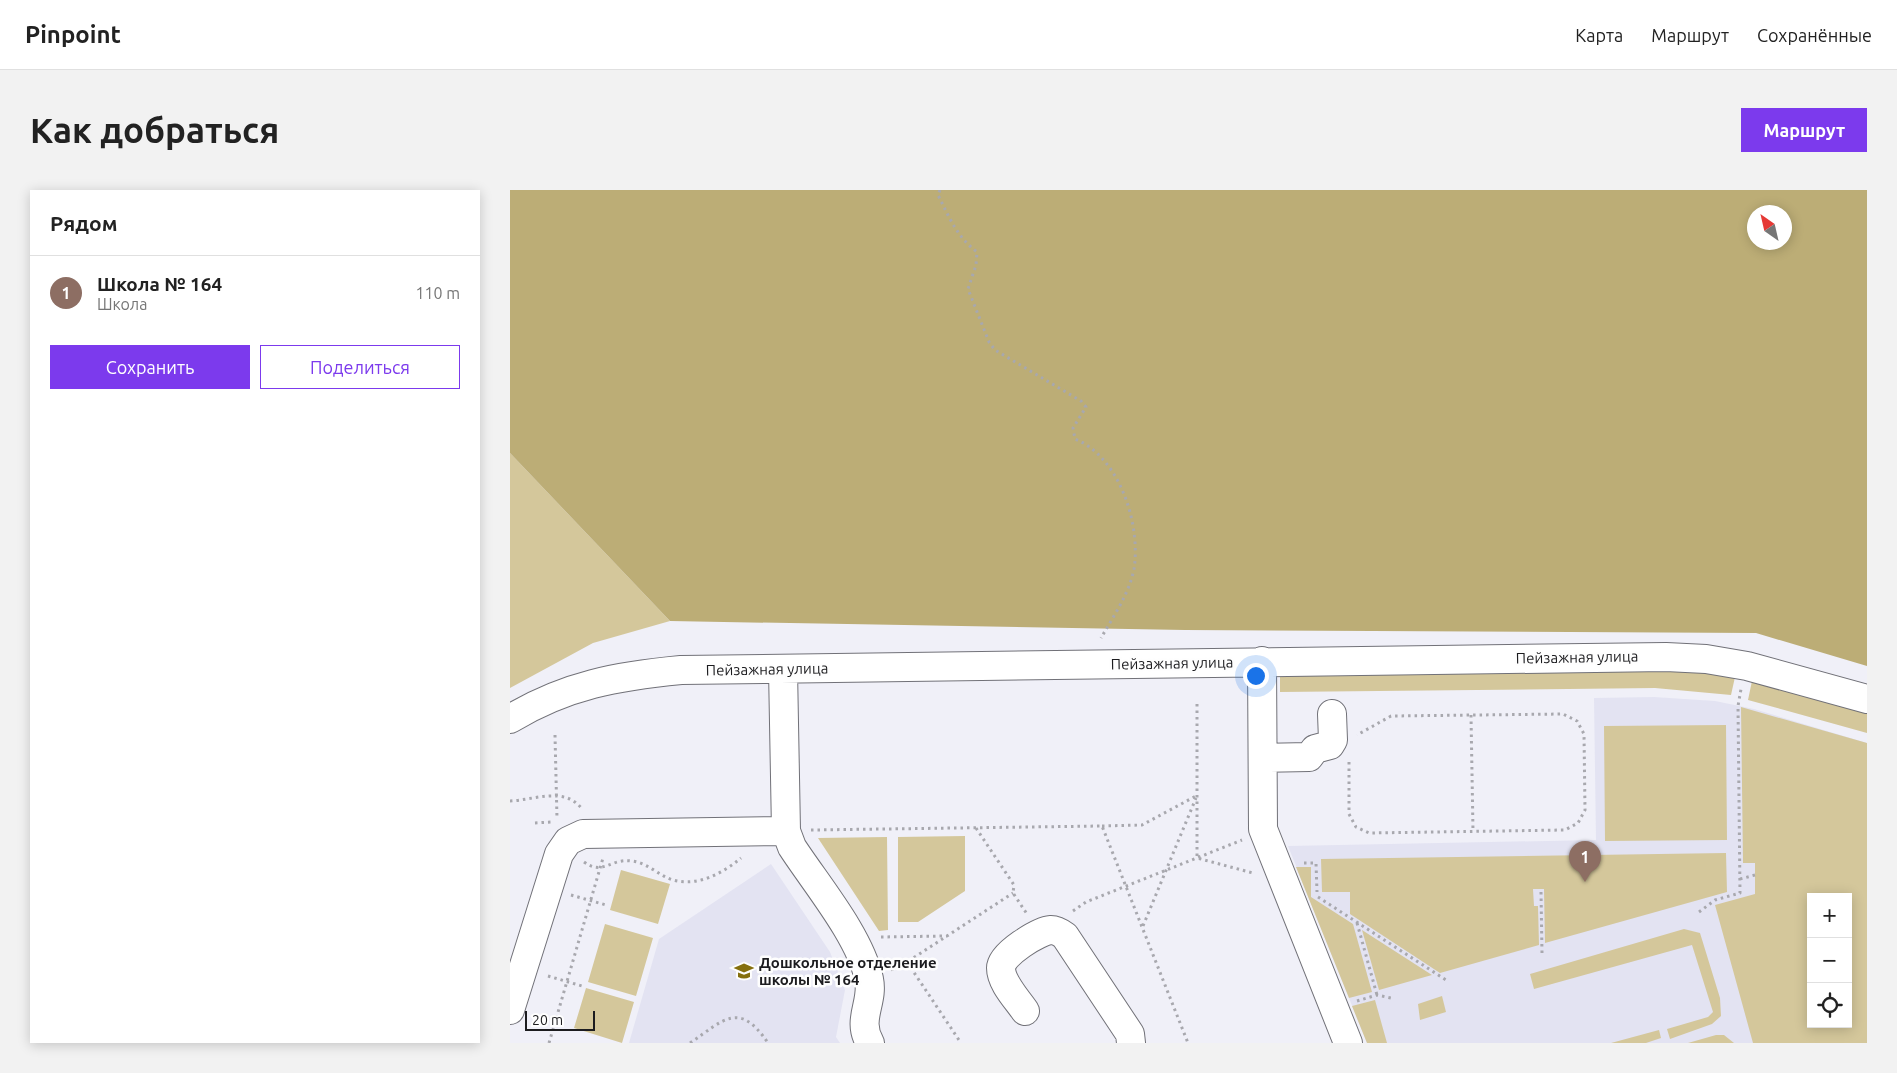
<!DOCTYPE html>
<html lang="ru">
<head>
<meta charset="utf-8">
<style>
  :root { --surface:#fff; --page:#f2f2f2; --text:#222; --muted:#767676; --line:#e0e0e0; --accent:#7c3aed }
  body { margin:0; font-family:Ubuntu,sans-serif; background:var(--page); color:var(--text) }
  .controls { position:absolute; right:15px; bottom:15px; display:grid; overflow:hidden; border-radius:0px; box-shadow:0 2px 12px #0003 }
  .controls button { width:45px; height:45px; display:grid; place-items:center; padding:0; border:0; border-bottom:1px solid var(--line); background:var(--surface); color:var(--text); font:25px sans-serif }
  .compass { position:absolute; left:1237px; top:15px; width:45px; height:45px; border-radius:50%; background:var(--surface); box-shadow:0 2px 12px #0003; rotate:326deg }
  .scale { position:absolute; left:15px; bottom:12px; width:70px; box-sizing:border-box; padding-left:5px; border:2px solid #1c1c1f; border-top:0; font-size:14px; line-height:18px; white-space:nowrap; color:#1c1c1f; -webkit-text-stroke:4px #fefefe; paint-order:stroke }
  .you { position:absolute; left:745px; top:485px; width:18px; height:18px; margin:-12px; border:4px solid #fff; border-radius:50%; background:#1a73e8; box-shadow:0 0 0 8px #1a73e833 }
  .badge { display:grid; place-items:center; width:32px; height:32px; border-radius:50%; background:var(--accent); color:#fff; font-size:16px; font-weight:700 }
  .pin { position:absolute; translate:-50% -41px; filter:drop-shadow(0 1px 2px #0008) }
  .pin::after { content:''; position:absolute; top:26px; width:18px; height:15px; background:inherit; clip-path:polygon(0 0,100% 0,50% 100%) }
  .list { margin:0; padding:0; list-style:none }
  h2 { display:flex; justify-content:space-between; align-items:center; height:65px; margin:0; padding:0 20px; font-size:21px }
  h2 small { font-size:16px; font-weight:400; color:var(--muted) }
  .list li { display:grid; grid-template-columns:32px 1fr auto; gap:15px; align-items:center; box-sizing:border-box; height:75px; padding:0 20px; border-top:1px solid var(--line) }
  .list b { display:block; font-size:19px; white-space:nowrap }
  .list p { margin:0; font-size:16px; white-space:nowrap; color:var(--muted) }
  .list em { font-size:16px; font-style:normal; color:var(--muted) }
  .actions { display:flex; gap:10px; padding:15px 20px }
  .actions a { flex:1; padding:11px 0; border:1px solid var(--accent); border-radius:0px; text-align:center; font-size:18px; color:var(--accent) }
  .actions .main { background:var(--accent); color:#fff }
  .icon { flex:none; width:28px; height:28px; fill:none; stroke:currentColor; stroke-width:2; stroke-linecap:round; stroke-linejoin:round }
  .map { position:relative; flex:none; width:1357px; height:853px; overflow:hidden; border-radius:0px }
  header { display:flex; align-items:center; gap:30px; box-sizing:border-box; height:70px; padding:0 25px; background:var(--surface); border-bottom:1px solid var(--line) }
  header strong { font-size:24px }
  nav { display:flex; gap:28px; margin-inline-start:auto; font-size:18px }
  .intro { display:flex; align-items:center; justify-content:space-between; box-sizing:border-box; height:120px; padding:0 30px }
  h1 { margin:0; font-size:35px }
  .button { padding:12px 22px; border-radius:0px; background:var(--accent); color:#fff; font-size:18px; font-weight:700 }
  main { display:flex; gap:30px; padding:0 30px }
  aside { flex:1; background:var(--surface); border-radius:0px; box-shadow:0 2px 12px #0003 }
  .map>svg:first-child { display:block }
  .built { fill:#e3e3f2; fill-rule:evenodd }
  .green { fill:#d4c79b; fill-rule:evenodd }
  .forest { fill:#bcad76; fill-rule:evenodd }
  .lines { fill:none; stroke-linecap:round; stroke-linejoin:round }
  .minor-casing { stroke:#717178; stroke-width:30 }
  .path { stroke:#a8a8ae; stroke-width:3; stroke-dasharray:2.5 4; stroke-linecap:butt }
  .minor { stroke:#fff; stroke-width:28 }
  .labels { text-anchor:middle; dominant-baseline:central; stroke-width:5; stroke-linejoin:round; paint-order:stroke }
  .street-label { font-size:15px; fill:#1c1c1f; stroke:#fefefe }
  .poi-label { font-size:15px; font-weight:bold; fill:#1c1c1f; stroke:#fefefe; text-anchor:start }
</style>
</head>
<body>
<header>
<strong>Pinpoint</strong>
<nav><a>Карта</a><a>Маршрут</a><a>Сохранённые</a></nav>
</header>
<div class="intro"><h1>Как добраться</h1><a class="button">Маршрут</a></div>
<main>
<aside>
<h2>Рядом<small></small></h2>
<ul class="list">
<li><span class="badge" style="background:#8d6e63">1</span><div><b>Школа № 164</b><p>Школа</p></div><em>110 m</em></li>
</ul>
<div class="actions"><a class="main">Сохранить</a><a>Поделиться</a></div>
</aside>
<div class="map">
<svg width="1357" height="853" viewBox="0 0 1357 853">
  <rect width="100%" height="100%" fill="#f0f0f8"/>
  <path class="built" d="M1144,507L1205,511L1244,519L1357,553V853H857L778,656L1086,650L1084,508ZM1301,707H1338V834H1301Z
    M261,674L320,762L335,800L326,847L330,853H119L149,749Z"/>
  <path class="green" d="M0,263L160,431L83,453L0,498Z
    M1145,479L1180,481L1225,487L1221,505L1145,498L770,502V484Z
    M1242,491L1357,522V543L1238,510Z
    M1231,517L1357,553V853H1243L1205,715L1245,704V673H1233ZM1301,707H1338V834H1301Z
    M1216,535L1217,650L1095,651L1094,536Z
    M455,646V701L408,732H388V647Z
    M377,647L378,740L369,741L308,648Z
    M1216,663L1217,702L1035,753L1034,699H1023L1024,716H1028L1029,755L930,783L840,724V702H812L811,669Z
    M786,677H801V707L843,734L862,802L839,808Z
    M111,680L160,694L148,734L100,720Z
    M95,734L143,748L126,806L78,792Z
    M1174,739L1190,743L1210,808L1211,826L1202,834L1160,849L1157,839L1198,827L1203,822L1182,755L1024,799L1020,784Z
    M852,740L922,785L869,800Z
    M76,798L124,812L112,853L64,838Z
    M932,806L936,822L910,830L908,814Z
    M865,810L877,853H857L842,816Z
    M1149,840L1151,848L1136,853H1101Z
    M1206,845H1214L1224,853H1178Z"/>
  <path class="forest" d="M0,0H1357V476L1246,443L675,440L160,431L0,263ZM1244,22H1274V52H1244Z"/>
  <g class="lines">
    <g class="minor-casing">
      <path id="minor" d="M752,471L753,639L838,853
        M273,479L276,641L282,657C306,694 350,746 359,789C364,813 346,829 360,853
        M0,529C56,495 108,486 171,480L1156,467L1196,469L1237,476L1357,509
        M753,568L799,567L805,559L820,555L823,550L822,524
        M0,820L49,664L58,651L73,644L276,641
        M515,821C507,809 491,793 491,778C491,764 529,741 541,740C546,740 551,743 555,746L620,844L621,853"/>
    </g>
    <path class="path" d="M430,0L428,5C439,27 447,47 467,62L466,75L458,99L479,152L485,160L571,211L576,217L563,238L565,249C610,267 631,335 624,379C619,404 603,427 591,448
      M687,514V668L743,683
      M961,525L963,641
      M45,545L47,629
      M839,572V624L846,637L859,643L1055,640L1068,633L1075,620L1074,544L1067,531L1053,524L881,526L847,545
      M0,611C24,610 55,596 72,619
      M25,633L42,632
      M592,636L632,635L686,606
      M466,638L504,695L503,703L517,724
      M301,640L592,636L678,853
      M74,672C93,686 101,668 121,671C137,672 149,686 163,690C188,697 213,683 231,668
      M794,673H806L807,702
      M1230,689L1245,685
      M1031,702L1032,763
      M61,705L96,715
      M808,707L936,790
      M563,721L576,712L732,650
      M1189,722L1205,710L1230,703L1228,516L1231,499
      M847,733L867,805
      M633,736L686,608
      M371,747L437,746
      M397,772L451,853
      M381,780L397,772L503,703
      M38,786L72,796
      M847,811L867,805L881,808
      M39,853L93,668
      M180,853C214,830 229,810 258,853"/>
    <use href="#minor" class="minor"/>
  </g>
  <defs>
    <g id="school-bare" transform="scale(1.5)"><path d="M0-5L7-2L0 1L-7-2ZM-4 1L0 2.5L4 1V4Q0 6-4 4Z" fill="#856f0e" stroke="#fefefe" stroke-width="2.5" paint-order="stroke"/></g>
  </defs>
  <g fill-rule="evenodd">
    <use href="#school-bare" x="234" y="781"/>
  </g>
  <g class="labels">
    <g class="street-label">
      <text transform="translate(1067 467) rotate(-1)">Пейзажная улица</text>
      <text transform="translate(662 473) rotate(-1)">Пейзажная улица</text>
      <text transform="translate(257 479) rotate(-1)">Пейзажная улица</text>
    </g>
    <g class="poi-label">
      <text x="249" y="772">Дошкольное отделение<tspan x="249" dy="17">школы № 164</tspan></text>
    </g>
  </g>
</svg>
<div class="controls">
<button>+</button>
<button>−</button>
<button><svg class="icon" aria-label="locate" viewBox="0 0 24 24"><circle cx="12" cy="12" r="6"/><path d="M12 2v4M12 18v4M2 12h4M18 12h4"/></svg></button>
</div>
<svg class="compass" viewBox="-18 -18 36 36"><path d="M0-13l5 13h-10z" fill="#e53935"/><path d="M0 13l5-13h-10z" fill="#767676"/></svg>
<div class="scale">20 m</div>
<div class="you"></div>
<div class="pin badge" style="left:1075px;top:692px;background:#8d6e63">1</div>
</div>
</main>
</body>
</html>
